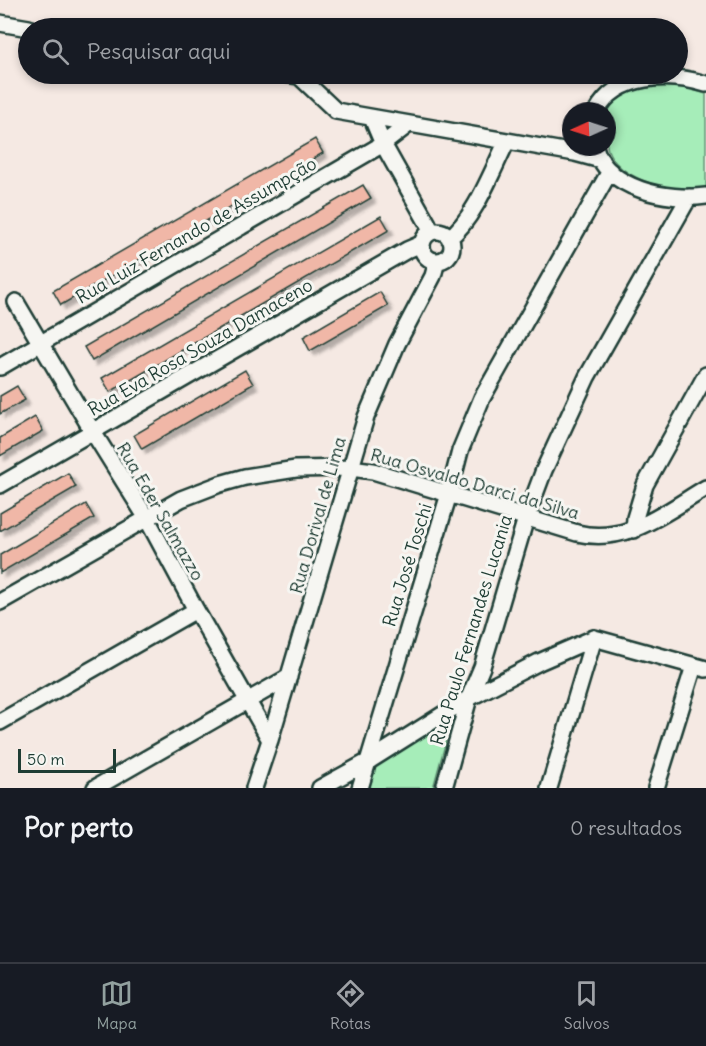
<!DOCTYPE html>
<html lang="pt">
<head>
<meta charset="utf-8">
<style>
  :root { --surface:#171b24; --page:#242831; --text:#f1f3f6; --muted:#9ea1a6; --line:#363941; --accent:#92a19f }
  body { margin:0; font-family:Delius,sans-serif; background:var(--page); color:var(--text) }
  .compass { position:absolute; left:562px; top:102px; width:54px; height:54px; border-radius:50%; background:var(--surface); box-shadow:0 3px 9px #0003; rotate:267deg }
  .scale { position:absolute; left:18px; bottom:15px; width:98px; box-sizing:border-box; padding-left:6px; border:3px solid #1f3d34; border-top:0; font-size:16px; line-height:21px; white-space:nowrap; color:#1f3d34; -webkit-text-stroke:4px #f6f6f2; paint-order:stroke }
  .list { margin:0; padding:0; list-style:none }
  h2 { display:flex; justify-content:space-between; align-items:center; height:78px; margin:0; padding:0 24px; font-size:26px }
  h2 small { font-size:20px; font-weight:400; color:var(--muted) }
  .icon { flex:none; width:33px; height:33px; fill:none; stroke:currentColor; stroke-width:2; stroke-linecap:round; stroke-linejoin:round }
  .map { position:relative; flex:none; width:706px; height:788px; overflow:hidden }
  .search { position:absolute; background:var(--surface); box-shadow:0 3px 9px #0003; left:18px; right:18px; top:18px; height:66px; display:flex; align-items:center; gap:15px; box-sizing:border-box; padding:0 21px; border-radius:33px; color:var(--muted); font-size:22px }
  .sheet { height:174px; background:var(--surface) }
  nav { display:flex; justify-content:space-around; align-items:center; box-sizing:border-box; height:84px; border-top:2px solid var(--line); background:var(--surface); font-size:16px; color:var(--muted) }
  nav a { display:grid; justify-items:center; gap:3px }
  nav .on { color:var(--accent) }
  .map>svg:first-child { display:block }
  .green { fill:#a6edb9; stroke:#629576; stroke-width:1.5 }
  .building { fill:#f0b7a7; stroke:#1f3d34; stroke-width:1.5; filter:url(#shadow) }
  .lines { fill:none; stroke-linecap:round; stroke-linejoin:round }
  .street-casing { stroke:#1f3d34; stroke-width:20 }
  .street { stroke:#f6f6f2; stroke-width:15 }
  .labels { text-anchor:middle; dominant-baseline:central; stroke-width:6; stroke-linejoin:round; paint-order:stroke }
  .street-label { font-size:18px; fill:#1f3d34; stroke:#f6f6f2 }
</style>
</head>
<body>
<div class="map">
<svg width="706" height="788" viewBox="0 0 706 788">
  <defs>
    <filter id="shadow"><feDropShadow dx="4.5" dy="4.5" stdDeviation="1.5" flood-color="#0004"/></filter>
  </defs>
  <rect width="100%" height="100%" fill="#f5e9e3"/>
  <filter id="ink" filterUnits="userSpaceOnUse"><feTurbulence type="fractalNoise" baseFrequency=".0167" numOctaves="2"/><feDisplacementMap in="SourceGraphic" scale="12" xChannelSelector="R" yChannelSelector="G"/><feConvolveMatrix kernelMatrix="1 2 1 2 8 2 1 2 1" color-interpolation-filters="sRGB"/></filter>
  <g filter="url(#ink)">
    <path class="green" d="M667,86L683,87L706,94V190C676,192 621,183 608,150C606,145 607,135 607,128C607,122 606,114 608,110C620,90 647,87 667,86Z
      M430,729L439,731L446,741L433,788H365L372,764Z"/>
    <path class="building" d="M315,139L323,153L61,305L53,291Z
      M363,185L371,198L92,361L84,347Z
      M381,216L389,230L110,392L102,378Z
      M380,292L388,306L310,351L303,337Z
      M245,370L253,384L142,449L134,435Z
      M17,386L25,400L0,414V396Z
      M35,417L43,431L0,456V438Z
      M68,473L76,487L0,531V513Z
      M86,504L94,518L0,573V555Z"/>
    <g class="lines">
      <g class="street-casing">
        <path id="street" d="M0,23L29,28
          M286,74L299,76L336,111L575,153L601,160
          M597,111C617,73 669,73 706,84
          M372,118L383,144L428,224L431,232
          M595,147C607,190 668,201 706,196
          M422 246a15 15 0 1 1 30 0a15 15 0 1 1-30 0Z
          M449,238C474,220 493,169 507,141
          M16,302L93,432L146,517L196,610L270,740
          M0,367L383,144L409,124
          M0,485L407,250L421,244
          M634,530L635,518L645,485L706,375
          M0,602L181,499L220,484L245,477L296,469L351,468L373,471L577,533C628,545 665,512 706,488
          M594,638L706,669
          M0,722L196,610
          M95,788L289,677
          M254,788L270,740L366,417L397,344L433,276L437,261
          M320,788L369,761L469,698L539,662L594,638
          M360,788L449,494L460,451L482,398L610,171
          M444,788L469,698L482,667L526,518L544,470L587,377L689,197
          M549,788L594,638
          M656,788L694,666"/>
      </g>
      <use href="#street" class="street"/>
    </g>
  </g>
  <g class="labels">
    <g class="street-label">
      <text transform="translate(196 230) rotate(-30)">Rua Luiz Fernando de Assumpção</text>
      <text transform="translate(200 347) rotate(-30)">Rua Eva Rosa Souza Damaceno</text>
      <text transform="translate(475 483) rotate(16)">Rua Osvaldo Darci da Silva</text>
      <text transform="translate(161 511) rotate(60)">Rua Eder Salmazzo</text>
      <text transform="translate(317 515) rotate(-74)">Rua Dorival de Lima</text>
      <text transform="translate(407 565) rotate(-73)">Rua José Toschi</text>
      <text transform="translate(471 630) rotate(-73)">Rua Paulo Fernandes Lucania</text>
    </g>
  </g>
</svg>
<svg class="compass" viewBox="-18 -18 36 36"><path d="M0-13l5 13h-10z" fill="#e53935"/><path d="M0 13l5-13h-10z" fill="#9ea1a6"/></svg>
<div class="scale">50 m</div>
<div class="search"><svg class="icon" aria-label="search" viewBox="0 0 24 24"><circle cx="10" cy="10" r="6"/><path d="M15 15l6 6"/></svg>Pesquisar aqui</div>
</div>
<section class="sheet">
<h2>Por perto<small>0 resultados</small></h2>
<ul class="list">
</ul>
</section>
<nav>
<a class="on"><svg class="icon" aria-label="map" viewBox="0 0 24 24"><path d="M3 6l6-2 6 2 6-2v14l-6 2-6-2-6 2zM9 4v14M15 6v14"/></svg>Mapa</a>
<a><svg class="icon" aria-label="directions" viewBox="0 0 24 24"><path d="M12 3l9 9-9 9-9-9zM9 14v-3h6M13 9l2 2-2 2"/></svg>Rotas</a>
<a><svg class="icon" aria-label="saved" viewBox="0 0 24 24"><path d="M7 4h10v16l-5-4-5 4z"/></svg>Salvos</a>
</nav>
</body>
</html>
